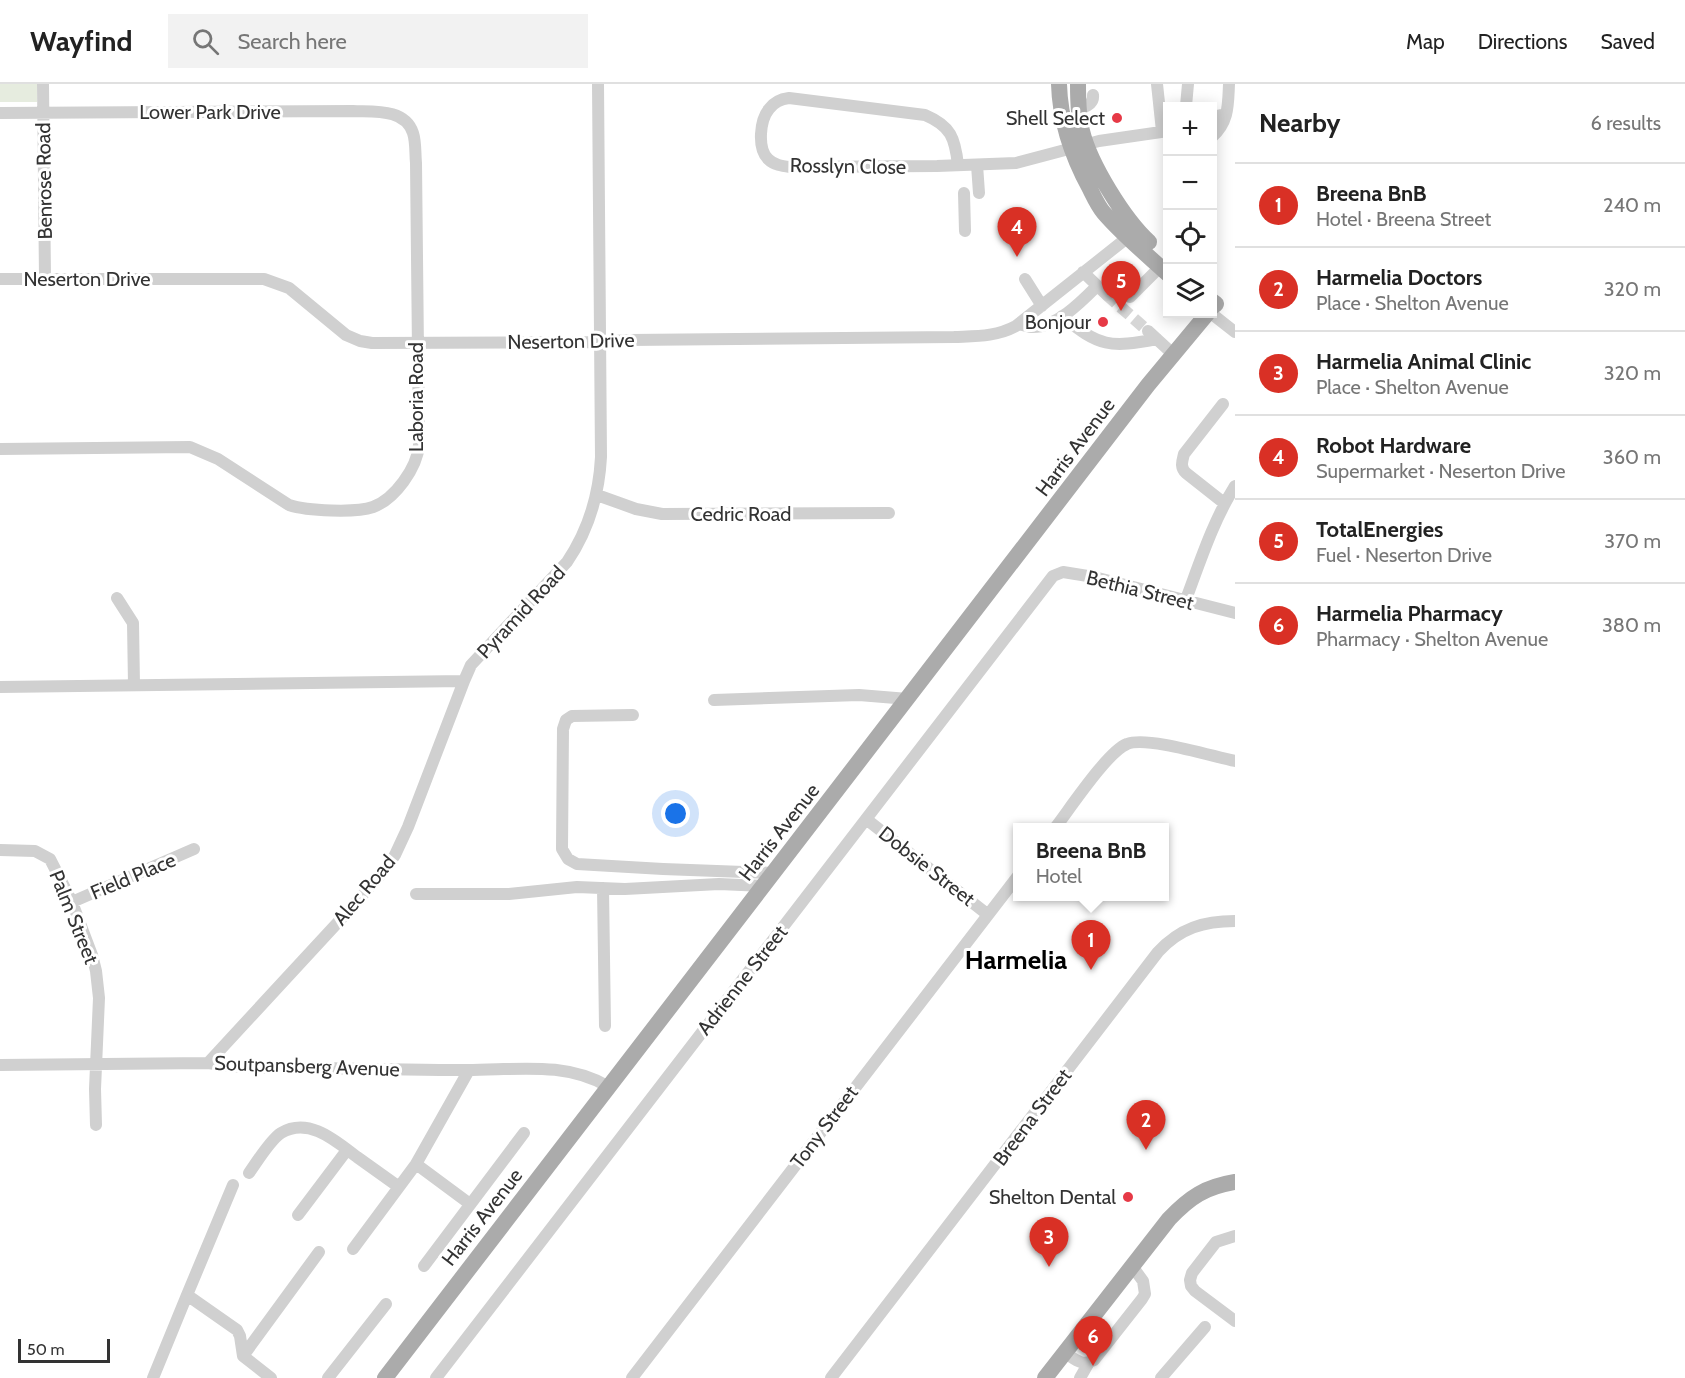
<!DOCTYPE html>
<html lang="en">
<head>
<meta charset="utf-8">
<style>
  :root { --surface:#fff; --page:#f2f2f2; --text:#222; --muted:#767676; --line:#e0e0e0; --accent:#d93025 }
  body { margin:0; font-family:Cabin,sans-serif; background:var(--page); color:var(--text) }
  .controls { position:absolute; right:18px; top:18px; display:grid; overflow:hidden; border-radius:0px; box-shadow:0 3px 15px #0003 }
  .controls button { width:54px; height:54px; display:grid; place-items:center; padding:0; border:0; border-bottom:2px solid var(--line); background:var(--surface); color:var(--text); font:30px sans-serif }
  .scale { position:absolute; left:18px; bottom:15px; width:92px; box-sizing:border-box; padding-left:6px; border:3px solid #333; border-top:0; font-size:16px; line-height:21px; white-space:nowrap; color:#333; -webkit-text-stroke:4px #fff; paint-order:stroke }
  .you { position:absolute; left:676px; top:730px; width:21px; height:21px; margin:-15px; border:4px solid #fff; border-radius:50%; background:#1a73e8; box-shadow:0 0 0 9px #1a73e833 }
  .badge { display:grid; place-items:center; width:39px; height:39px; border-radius:50%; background:var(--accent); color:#fff; font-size:20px; font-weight:700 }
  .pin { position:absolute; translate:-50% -50px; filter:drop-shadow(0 2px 3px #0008) }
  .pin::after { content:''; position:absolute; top:32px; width:21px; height:18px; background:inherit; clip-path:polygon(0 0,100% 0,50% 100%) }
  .popup { position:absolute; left:1013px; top:739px; width:156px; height:78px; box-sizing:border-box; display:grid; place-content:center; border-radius:0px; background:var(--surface); filter:drop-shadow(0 2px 4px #0005); font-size:20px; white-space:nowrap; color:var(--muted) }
  .popup b { font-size:22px; color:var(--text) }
  .popup::after { content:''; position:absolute; left:50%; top:100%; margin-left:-12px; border:12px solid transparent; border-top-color:var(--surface) }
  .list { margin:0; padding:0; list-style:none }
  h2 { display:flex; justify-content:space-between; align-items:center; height:78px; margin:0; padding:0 24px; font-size:26px }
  h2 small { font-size:20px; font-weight:400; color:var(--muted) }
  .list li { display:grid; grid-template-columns:39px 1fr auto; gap:18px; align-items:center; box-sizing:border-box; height:84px; padding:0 24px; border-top:2px solid var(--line) }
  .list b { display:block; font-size:22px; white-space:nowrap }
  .list p { margin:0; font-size:20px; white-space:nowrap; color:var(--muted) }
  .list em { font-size:20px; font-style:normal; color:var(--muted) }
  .icon { flex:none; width:33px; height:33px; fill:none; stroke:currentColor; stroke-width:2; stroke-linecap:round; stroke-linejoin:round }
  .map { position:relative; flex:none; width:1235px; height:1294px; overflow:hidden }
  header { display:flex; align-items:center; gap:36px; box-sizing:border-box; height:84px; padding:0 30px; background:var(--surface); border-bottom:2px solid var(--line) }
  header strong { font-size:28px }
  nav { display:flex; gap:33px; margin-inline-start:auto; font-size:21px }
  .search { width:420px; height:54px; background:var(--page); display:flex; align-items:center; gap:15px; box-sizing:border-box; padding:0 21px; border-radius:0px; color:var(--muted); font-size:22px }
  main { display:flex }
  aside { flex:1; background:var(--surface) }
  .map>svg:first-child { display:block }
  .green { fill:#e6ecdf }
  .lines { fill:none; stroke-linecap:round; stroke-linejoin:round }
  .minor-tunnel { stroke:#d6d6d6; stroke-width:12; stroke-dasharray:12 6; stroke-linecap:butt }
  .minor { stroke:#d0d0d0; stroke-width:12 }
  .major { stroke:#ababab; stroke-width:16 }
  .poi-dot { fill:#e63946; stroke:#fff; stroke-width:2 }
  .labels { text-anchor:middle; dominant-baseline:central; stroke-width:6; stroke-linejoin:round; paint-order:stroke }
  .street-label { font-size:20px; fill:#333; stroke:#fff }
  .poi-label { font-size:20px; fill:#333; stroke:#fff; text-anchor:end }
  .district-label { font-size:26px; font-weight:bold; fill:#000; stroke:#fff }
</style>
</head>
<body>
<header>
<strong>Wayfind</strong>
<div class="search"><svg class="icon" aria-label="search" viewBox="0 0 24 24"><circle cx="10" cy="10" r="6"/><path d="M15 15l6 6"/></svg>Search here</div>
<nav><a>Map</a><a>Directions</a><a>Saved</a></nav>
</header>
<main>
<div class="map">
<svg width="1235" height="1294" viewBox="0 0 1235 1294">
  <rect width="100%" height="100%" fill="#fff"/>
  <path class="green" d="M0,0H37V18H0Z"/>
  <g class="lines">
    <path class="minor-tunnel" d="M1107,211L1148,247"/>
    <path class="minor" d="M43,0L45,195
      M1157,0L1162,47
      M1186,22L1188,0
      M1080,25C1086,22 1094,20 1093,11
      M0,29L353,27C373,28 405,24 413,49C416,58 415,69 416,79L419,361C417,384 395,415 373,423C356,429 307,427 289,421L218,375L190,363L0,365
      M1212,33L1221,31
      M1212,53C1229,38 1228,21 1229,0
      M958,81C955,54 951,42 925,31L789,14C781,15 774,18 769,25C760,36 757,64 768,75C774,81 782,82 790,83L937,82L1016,79L1099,57L1168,47
      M977,81L979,109
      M964,109L965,147
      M1083,188L1107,211
      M0,195H264L289,204L346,251L360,257L372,259L600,258L629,256L954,253C975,252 996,253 1016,242L1132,150
      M1025,195L1042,222
      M1130,213L1160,183
      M1212,230L1235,248
      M1062,232C1099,263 1110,264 1157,255
      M1019,240C1024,241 1029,243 1033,243C1057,243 1082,217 1097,202
      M1148,247L1173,270
      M1223,320L1184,370C1182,378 1180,383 1186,389L1224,419
      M597,411L636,425L662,430L889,429
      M117,514L133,539L134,601
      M1185,518C1200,478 1213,437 1235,402
      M0,603L464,597L471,581L567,478C588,447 599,411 601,373L598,0
      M714,616L859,611L908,615
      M633,631L572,632L566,636L563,645L562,765L568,775L577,780L663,785L774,789
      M866,735L987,830
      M1055,744C1069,726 1108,667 1127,660C1147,652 1211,672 1235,677
      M0,766L35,767L50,775L72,818L92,871L96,887L99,914L95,1005L96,1041
      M603,804L605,942
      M416,810H509L577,803L625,805L719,800L764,802
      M72,818L194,765
      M208,979L341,835L385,786L395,771L408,743L464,597
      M0,981L208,979C245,985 284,984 322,984C370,985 419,986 467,986C516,986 566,977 609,1003
      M416,1080L470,1120
      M249,1089C257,1078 270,1056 281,1049C309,1032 337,1058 357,1073C371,1083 385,1093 399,1103
      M298,1131L347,1066
      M353,1165L416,1080L469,986
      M424,1182L524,1049
      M187,1211L233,1101
      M1235,1237L1195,1207L1191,1202L1190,1196L1192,1189L1216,1158L1235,1152
      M1065,1269C1075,1275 1082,1283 1094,1276L1142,1215L1145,1210L1143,1197L1132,1182
      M243,1272L319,1168
      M153,1294L187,1211L237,1246L240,1252L243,1272L271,1294
      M328,1294L386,1220
      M436,1294L1053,492L1063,488L1094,493L1235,529
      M632,1294L1018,792
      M831,1294L1158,868C1180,844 1204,837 1235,837
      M1080,1294L1088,1280
      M1161,1294L1205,1243"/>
    <path class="major" d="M1059,0C1060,38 1072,72 1090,105C1094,113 1098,122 1104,129C1123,151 1146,170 1168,190
      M1078,0C1078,15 1078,32 1082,47C1090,80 1124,135 1149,158
      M1212,217L1216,220L1212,223
      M385,1294L1148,301L1207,230
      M1045,1294L1169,1135C1190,1113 1205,1103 1235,1098"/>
  </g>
  <g class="poi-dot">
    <circle cx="1117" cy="34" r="6"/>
    <circle cx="1103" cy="238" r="6"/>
    <circle cx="1128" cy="1113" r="6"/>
  </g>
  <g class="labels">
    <g class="street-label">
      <text x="210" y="28">Lower Park Drive</text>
      <text transform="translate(848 82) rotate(1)">Rosslyn Close</text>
      <text transform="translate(44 97) rotate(-91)">Benrose Road</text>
      <text x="87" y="195">Neserton Drive</text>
      <text transform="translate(571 257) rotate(-1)">Neserton Drive</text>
      <text transform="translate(416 313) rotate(-90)">Laboria Road</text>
      <text transform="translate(1075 363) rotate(-53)">Harris Avenue</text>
      <text x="741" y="430">Cedric Road</text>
      <text transform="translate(1140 506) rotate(14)">Bethia Street</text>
      <text transform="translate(521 528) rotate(-47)">Pyramid Road</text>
      <text transform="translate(779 748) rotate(-52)">Harris Avenue</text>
      <text transform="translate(927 782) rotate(38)">Dobsie Street</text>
      <text transform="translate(133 792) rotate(-23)">Field Place</text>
      <text transform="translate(364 806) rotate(-50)">Alec Road</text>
      <text transform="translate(74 833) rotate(68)">Palm Street</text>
      <text transform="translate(742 896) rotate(-52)">Adrienne Street</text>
      <text transform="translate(307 982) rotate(2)">Soutpansberg Avenue</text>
      <text transform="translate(1032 1033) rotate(-53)">Breena Street</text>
      <text transform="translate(824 1043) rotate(-53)">Tony Street</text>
      <text transform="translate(482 1133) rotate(-52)">Harris Avenue</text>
    </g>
    <g class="poi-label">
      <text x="1105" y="34">Shell Select</text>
      <text x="1091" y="238">Bonjour</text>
      <text x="1116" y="1113">Shelton Dental</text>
    </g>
    <g class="district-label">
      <text x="1016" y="876">Harmelia</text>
    </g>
  </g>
</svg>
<div class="controls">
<button>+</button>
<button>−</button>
<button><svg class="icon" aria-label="locate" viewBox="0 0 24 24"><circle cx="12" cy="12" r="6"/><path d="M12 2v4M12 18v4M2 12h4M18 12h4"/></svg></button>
<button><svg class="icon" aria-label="layers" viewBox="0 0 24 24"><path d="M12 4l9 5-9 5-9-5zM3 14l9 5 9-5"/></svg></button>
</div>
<div class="scale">50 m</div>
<div class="you"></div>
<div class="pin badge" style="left:1091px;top:886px">1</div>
<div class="popup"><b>Breena BnB</b>Hotel</div>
<div class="pin badge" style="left:1146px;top:1066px">2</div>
<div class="pin badge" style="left:1049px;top:1183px">3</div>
<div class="pin badge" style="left:1017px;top:173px">4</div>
<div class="pin badge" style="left:1121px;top:227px">5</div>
<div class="pin badge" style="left:1093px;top:1282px">6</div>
</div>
<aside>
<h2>Nearby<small>6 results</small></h2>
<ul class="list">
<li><span class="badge">1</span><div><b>Breena BnB</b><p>Hotel · Breena Street</p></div><em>240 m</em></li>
<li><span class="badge">2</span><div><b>Harmelia Doctors</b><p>Place · Shelton Avenue</p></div><em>320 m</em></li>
<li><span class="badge">3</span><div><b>Harmelia Animal Clinic</b><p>Place · Shelton Avenue</p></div><em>320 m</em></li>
<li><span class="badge">4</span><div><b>Robot Hardware</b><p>Supermarket · Neserton Drive</p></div><em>360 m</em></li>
<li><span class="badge">5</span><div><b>TotalEnergies</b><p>Fuel · Neserton Drive</p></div><em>370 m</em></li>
<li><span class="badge">6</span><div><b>Harmelia Pharmacy</b><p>Pharmacy · Shelton Avenue</p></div><em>380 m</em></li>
</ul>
</aside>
</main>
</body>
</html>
